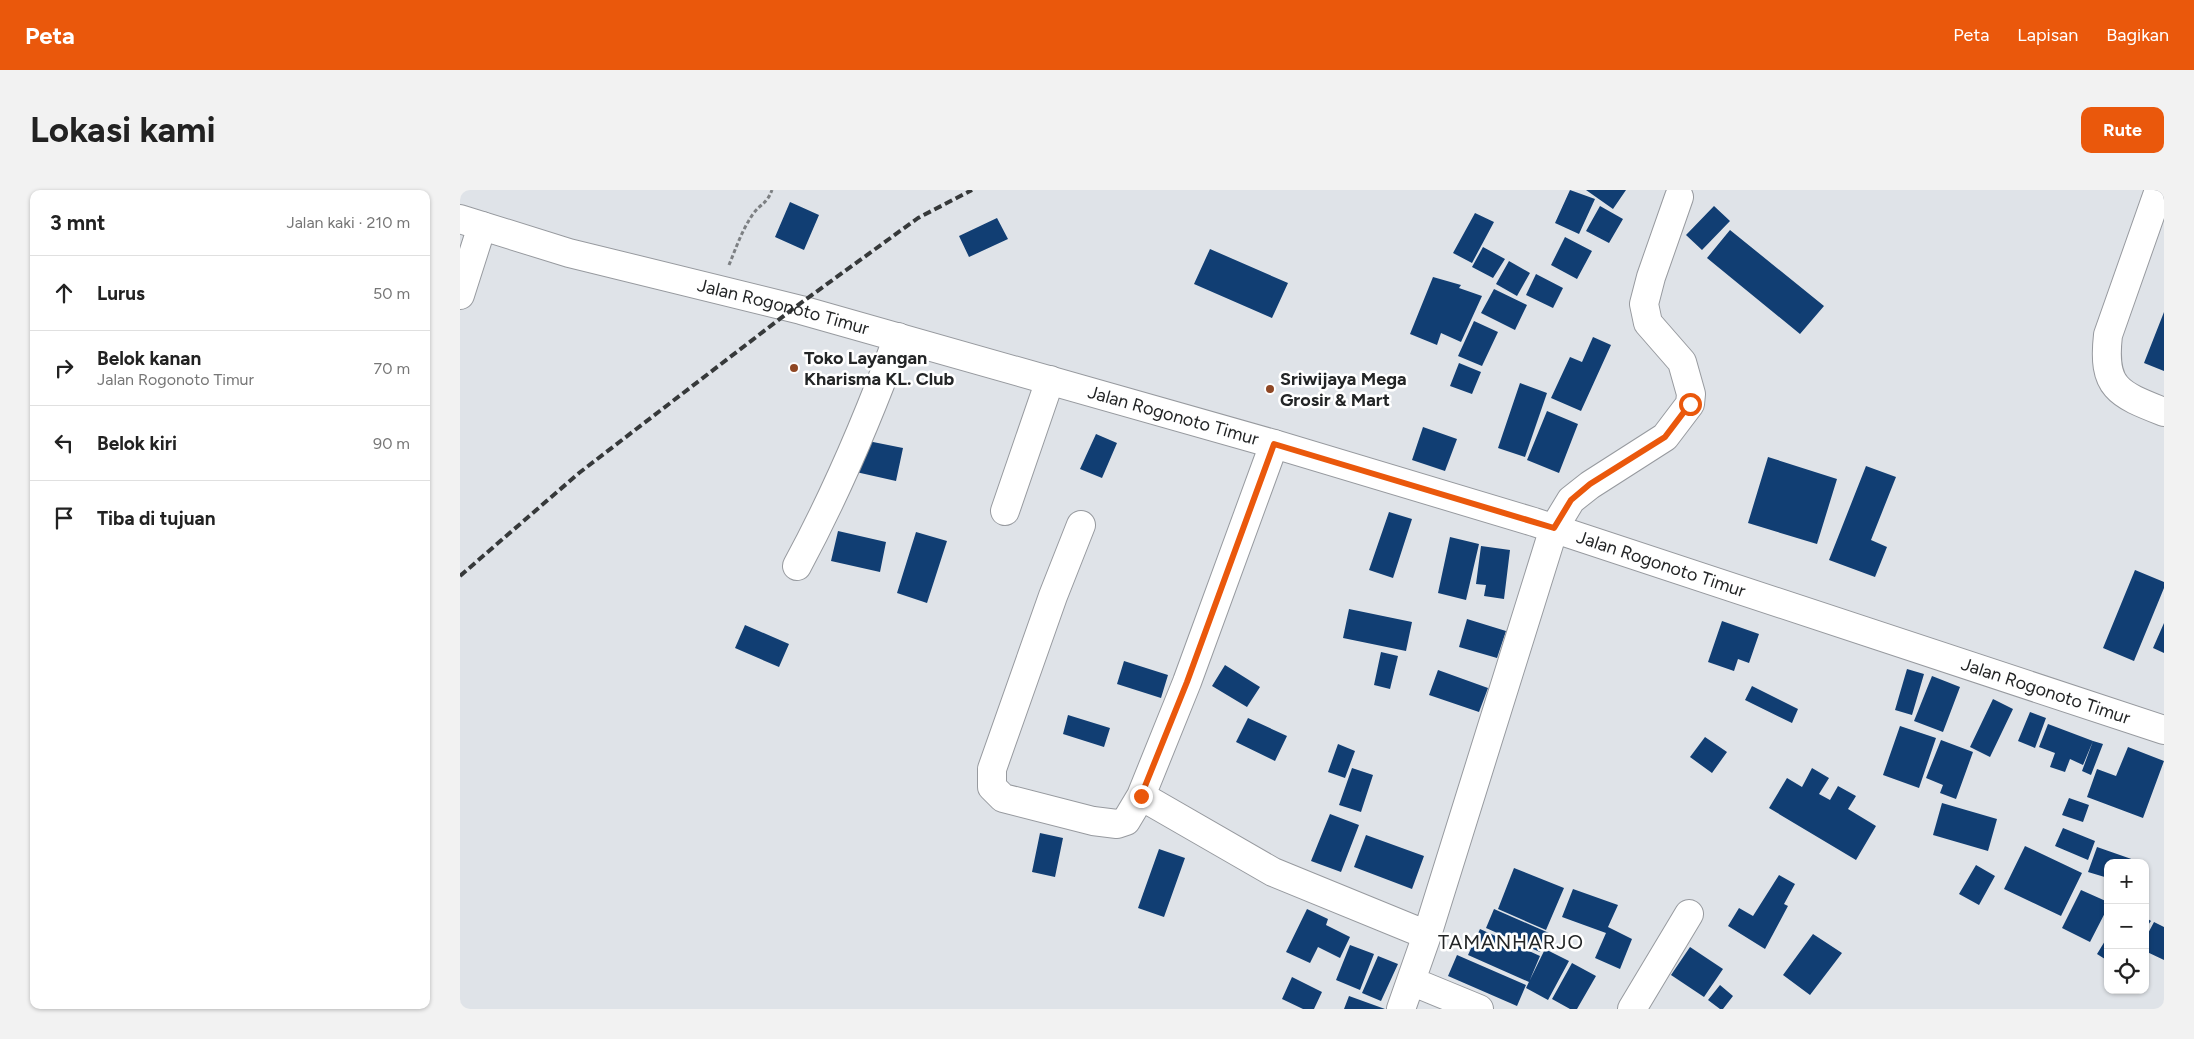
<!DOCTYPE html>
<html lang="id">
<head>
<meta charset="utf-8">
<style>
  :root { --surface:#fff; --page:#f2f2f2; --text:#222; --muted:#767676; --line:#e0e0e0; --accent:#ea580c }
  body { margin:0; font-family:Figtree,sans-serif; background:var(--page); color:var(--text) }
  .controls { position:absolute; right:15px; bottom:15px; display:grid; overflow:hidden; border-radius:10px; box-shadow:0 1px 4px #0004 }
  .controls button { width:45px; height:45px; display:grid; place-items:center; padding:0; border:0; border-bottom:1px solid var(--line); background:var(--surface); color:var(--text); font:25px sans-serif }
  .stop { position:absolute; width:15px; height:15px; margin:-11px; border:4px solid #ea580c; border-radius:50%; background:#fff }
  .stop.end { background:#ea580c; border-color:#fff; box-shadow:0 1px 5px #0008 }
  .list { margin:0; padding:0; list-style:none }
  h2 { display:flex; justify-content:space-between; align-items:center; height:65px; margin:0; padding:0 20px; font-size:21px }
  h2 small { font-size:16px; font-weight:400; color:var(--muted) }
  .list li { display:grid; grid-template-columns:32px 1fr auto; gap:15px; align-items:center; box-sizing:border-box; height:75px; padding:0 20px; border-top:1px solid var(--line) }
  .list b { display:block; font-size:19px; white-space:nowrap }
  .list p { margin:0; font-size:16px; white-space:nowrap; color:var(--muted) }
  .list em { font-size:16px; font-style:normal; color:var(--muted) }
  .icon { flex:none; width:28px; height:28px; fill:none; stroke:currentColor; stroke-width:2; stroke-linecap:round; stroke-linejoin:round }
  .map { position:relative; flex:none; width:1704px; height:819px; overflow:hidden; border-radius:10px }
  header { display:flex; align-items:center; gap:30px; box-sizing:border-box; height:70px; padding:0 25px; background:var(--accent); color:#fff }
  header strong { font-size:24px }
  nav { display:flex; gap:28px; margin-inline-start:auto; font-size:18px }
  .intro { display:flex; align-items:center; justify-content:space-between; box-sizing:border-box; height:120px; padding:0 30px }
  h1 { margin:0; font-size:35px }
  .button { padding:12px 22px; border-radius:10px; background:var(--accent); color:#fff; font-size:18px; font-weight:700 }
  main { display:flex; gap:30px; padding:0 30px }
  aside { flex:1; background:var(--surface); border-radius:10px; box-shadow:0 1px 4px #0004 }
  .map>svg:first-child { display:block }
  .building { fill:#113e73 }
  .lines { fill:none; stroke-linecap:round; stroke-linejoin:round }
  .minor-casing { stroke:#979a9f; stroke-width:30 }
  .major-casing { stroke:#979a9f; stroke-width:30 }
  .path { stroke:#7d8083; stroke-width:3; stroke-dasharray:4 2.5; stroke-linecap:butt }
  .minor { stroke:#fff; stroke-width:28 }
  .major { stroke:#fff; stroke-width:28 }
  .rail { stroke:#36393a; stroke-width:4; stroke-dasharray:8 4; stroke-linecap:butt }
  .route { stroke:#ea580c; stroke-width:6 }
  .poi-dot { fill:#8f4724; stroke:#fff; stroke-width:2 }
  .labels { text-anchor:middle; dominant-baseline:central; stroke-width:5; stroke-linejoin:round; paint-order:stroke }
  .street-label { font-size:18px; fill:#232526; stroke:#fff }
  .poi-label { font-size:18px; font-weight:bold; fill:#232526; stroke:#fff; text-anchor:start }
  .quarter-label { font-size:20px; letter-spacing:1px; fill:#232526; stroke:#fff }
</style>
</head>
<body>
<header>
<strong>Peta</strong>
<nav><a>Peta</a><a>Lapisan</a><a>Bagikan</a></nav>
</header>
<div class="intro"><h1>Lokasi kami</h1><a class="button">Rute</a></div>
<main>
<aside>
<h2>3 mnt<small>Jalan kaki · 210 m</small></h2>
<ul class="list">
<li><svg class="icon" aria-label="ahead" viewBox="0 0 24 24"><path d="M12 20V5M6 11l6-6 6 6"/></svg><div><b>Lurus</b></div><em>50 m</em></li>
<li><svg class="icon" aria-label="right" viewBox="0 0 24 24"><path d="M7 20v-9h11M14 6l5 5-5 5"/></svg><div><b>Belok kanan</b><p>Jalan Rogonoto Timur</p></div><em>70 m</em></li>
<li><svg class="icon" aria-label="left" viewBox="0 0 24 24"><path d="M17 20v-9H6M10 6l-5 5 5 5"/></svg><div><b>Belok kiri</b></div><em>90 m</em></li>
<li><svg class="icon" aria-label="arrive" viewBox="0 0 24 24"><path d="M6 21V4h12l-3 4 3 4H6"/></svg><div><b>Tiba di tujuan</b></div></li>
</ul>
</aside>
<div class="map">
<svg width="1704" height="819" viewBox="0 0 1704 819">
  <rect width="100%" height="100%" fill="#dfe3e8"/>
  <path class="building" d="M1110,0L1135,9L1119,44L1095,33Z
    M1126,0H1166L1153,19Z
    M330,12L359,25L344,60L315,47Z
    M1140,16L1163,29L1149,53L1126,41Z
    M1254,16L1270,31L1242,60L1226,45Z
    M1015,23L1034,32L1012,73L993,63Z
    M537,28L548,49L509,67L499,46Z
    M1270,40L1364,116L1340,144L1247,68Z
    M1105,47L1132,61L1117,89L1091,75Z
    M1023,57L1045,69L1033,88L1012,77Z
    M750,59L828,93L812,128L734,94Z
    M1049,71L1070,83L1057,106L1036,94Z
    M1076,84L1103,98L1093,118L1066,105Z
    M973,87L1001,95L999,98L1022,106L1001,152L981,143L977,155L950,144Z
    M1034,99L1067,115L1055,140L1021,123Z
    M1704,122V181L1684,173Z
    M1014,131L1038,142L1022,176L998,166Z
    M1133,147L1151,155L1121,221L1091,208L1110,167L1122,172Z
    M999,173L1021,182L1012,204L990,196Z
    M1060,193L1087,203L1065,267L1038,258Z
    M1087,221L1118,234L1099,283L1067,270Z
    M963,237L997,249L985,281L952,270Z
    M636,244L657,253L642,288L620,279Z
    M403,250L443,258L436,291L396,282Z
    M1308,267L1377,289L1357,354L1288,333Z
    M1406,276L1436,287L1411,350L1427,357L1415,387L1369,370Z
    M929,322L952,329L933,388L909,380Z
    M378,341L426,352L420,382L371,371Z
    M456,342L487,351L467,413L437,403Z
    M990,347L1019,354L1006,410L978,403Z
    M1021,356L1050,360L1044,409L1024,406L1026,395L1016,394Z
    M1675,380L1704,392V398L1674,471L1643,458Z
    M889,419L952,432L946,461L883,448Z
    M1007,429L1046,441L1037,468L999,457Z
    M1262,431L1299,444L1289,473L1278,469L1274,481L1248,472Z
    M1704,433V463L1693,458Z
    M285,435L329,454L319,477L275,458Z
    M921,462L938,466L930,499L914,495Z
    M664,471L708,485L701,508L657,494Z
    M765,475L800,497L787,517L752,496Z
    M1447,479L1464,484L1452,525L1435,520Z
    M978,480L1028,498L1019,522L969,505Z
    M1472,486L1500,497L1483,542L1454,531Z
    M1292,496L1338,519L1332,533L1285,510Z
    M1533,509L1553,519L1530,567L1510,557Z
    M1570,522L1586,528L1575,558L1558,551Z
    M608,525L650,538L644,557L603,544Z
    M788,528L827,546L815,571L776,552Z
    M1588,534L1633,551L1623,575L1610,569L1605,582L1590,577L1595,563L1579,557Z
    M1440,536L1476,548L1459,598L1423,585Z
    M1245,547L1267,562L1252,583L1230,567Z
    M1481,550L1513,562L1496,609L1480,603L1483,595L1466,588Z
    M1633,551L1643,554L1631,585L1622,581Z
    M878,554L895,561L885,588L868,582Z
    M1668,557L1704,571L1683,628L1627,607L1637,579L1656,586Z
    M892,578L913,585L901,622L879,615Z
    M1352,578L1369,588L1359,604L1370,610L1378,596L1396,606L1388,619L1416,636L1396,670L1309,618L1327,588L1342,597Z
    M1609,608L1629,615L1623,632L1602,625Z
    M1482,613L1537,629L1528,661L1473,645Z
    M870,624L899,635L881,682L851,671Z
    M1603,638L1635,651L1628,670L1595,656Z
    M580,643L603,648L595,687L572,682Z
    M906,645L964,666L952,699L894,677Z
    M1565,656L1622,683L1601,726L1544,699Z
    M1637,657L1680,672V673H1648V688L1628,682Z
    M699,659L725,668L704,727L678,718Z
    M1516,675L1535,686L1519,715L1499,704Z
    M1054,678L1104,698L1086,740L1038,719Z
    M1319,685L1335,694L1324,714L1328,716L1305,759L1268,736L1279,718L1293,726Z
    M1113,699L1158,715L1148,737L1172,749L1160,779L1135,768L1146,743L1102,727Z
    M1621,700L1648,712V717L1630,752L1602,738Z
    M847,719L868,729L866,735L890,747L880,768L858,757L850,773L826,762Z
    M1034,719L1089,743L1080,762L1026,738Z
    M1685,727L1691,731L1685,739Z
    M1694,732L1704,737V770L1685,761V749Z
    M1020,739L1080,766L1069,792L1008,765Z
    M1353,744L1382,763L1350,805L1323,785Z
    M1648,746V771L1637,764Z
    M890,755L914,764L900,800L876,790Z
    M1230,757L1263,779L1244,807L1211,785Z
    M1085,759L1109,771L1088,810L1066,798Z
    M997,765L1066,795L1057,816L988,786Z
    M918,766L938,774L921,811L902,803Z
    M1112,773L1136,786L1117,819H1110L1092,809Z
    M832,787L862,802L854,819H843L822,809Z
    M1260,795L1273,806L1263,819H1260L1248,810Z
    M889,806L925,819H884Z"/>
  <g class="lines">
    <g class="minor-casing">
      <path id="minor" d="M1699,0L1648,145C1642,198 1658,204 1704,222
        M0,105L22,36
        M814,254L727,492L681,606L813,682L967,745
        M545,321L590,190
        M621,335L593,406L532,579V597L543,608L633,631L657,634L666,631L681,606
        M337,376C377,302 409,226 438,147
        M951,791L1019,819
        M941,819L967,745L1094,338L1111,310L1130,295L1205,247L1230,214L1231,204L1222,172L1188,133L1184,114L1191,87L1219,7
        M1172,819L1229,724"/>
    </g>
    <g class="major-casing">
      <g id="major">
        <path id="s1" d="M0,29L109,63L341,120L814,254L1074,332L1704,540"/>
      </g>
    </g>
    <path class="path" d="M269,75C276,58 282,40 293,24C301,13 306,15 312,0"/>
    <use href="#minor" class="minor"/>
    <use href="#major" class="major"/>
    <path class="rail" d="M0,386L119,283L334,118L458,28L512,0"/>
  </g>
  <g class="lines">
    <path class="route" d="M681,606L727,492L814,254L1094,338L1111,310L1130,294L1205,247L1230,214"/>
  </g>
  <g class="poi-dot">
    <circle cx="334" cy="178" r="5"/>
    <circle cx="810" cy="199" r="5"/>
  </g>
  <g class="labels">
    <g class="street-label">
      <text stroke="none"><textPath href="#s1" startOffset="335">Jalan Rogonoto Timur</textPath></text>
      <text stroke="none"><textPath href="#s1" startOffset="740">Jalan Rogonoto Timur</textPath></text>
      <text stroke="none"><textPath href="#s1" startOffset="1250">Jalan Rogonoto Timur</textPath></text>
      <text stroke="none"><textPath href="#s1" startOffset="1655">Jalan Rogonoto Timur</textPath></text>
    </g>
    <g class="poi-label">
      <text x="344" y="168">Toko Layangan<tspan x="344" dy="21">Kharisma KL. Club</tspan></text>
      <text x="820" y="189">Sriwijaya Mega<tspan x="820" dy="21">Grosir &amp; Mart</tspan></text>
    </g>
    <g class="quarter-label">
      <text x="1051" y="752">TAMANHARJO</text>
    </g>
  </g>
</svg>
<div class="controls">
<button>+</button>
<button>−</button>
<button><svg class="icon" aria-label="locate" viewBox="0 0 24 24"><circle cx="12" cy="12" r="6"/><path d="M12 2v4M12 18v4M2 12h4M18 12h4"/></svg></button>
</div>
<div class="stop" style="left:1230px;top:214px"></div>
<div class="stop end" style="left:681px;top:606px"></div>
</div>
</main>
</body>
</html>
